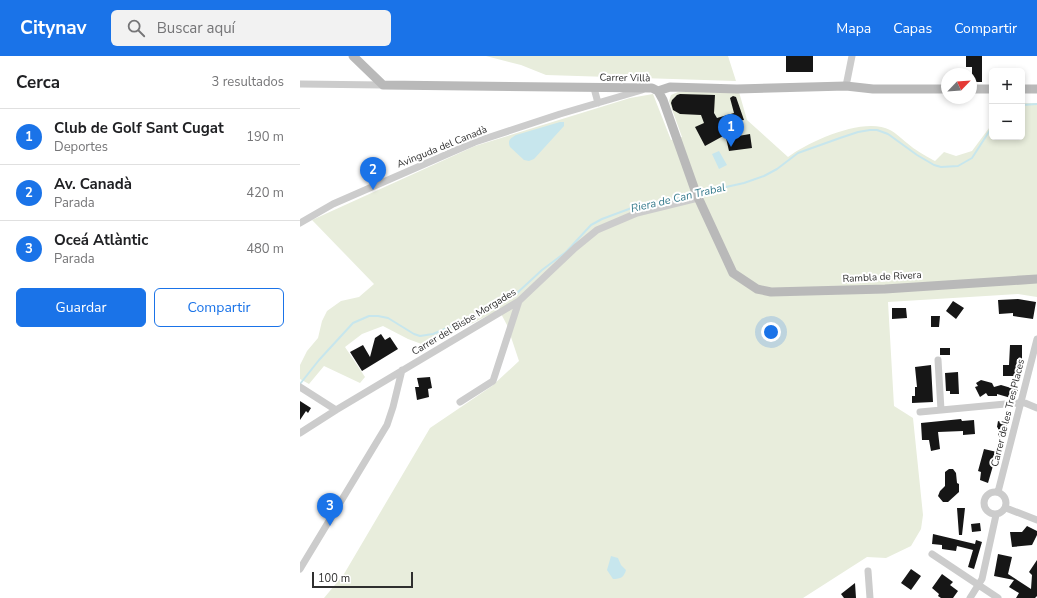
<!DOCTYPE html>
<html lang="es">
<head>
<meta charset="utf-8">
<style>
  :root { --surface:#fff; --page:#f2f2f2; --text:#202124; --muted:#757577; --line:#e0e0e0; --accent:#1a73e8 }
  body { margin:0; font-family:"Nunito Sans",sans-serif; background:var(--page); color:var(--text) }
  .controls { position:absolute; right:12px; top:12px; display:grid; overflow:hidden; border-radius:6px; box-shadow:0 2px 6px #0003 }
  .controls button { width:36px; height:36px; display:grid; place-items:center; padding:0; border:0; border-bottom:1px solid var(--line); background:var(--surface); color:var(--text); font:20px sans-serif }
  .compass { position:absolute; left:641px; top:12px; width:36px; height:36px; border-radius:50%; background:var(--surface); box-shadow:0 2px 6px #0003; rotate:65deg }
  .scale { position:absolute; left:12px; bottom:10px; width:101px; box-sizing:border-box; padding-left:4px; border:2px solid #2f2f2f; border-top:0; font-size:11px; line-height:14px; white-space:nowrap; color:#2f2f2f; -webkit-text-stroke:3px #fff; paint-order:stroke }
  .you { position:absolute; left:471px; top:276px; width:14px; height:14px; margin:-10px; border:3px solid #fff; border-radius:50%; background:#1a73e8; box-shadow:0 0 0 6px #1a73e833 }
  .badge { display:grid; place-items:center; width:26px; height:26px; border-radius:50%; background:var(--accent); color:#fff; font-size:13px; font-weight:700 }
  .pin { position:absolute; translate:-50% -33px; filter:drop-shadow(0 1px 2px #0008) }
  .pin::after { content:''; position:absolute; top:21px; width:14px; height:12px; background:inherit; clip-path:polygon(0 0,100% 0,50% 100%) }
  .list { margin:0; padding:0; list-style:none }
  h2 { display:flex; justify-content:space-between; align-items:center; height:52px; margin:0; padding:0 16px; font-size:17px }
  h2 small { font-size:13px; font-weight:400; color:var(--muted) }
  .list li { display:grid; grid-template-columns:26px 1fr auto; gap:12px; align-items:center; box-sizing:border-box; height:56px; padding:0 16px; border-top:1px solid var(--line) }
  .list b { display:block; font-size:15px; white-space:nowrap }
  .list p { margin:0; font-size:13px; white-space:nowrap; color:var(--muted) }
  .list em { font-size:13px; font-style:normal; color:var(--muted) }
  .actions { display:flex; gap:8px; padding:12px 16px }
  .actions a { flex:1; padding:9px 0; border:1px solid var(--accent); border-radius:6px; text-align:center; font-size:14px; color:var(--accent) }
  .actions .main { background:var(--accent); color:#fff }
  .icon { flex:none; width:22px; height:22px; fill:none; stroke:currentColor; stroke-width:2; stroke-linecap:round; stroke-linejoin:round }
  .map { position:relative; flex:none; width:737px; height:542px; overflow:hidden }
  header { display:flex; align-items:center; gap:24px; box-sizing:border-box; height:56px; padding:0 20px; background:var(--accent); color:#fff }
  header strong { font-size:19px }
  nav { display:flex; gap:22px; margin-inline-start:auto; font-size:14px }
  .search { width:280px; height:36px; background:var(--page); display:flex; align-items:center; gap:10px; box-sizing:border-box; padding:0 14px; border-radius:6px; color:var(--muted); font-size:15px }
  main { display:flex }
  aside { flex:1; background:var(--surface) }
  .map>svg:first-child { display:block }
  .green { fill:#e8eddc }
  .water { fill:#c7e6ed }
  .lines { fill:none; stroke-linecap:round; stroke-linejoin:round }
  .stream { stroke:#c7e6ed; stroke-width:2 }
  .building { fill:#161616 }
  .street { stroke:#ccc; stroke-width:7 }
  .secondary { stroke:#b9b9b9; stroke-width:9 }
  .labels { text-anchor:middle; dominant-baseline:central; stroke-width:4; stroke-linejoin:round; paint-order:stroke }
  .street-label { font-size:10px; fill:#2f2f2f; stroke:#fff }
  .water-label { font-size:11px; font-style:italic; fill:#377c8d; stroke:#fff }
</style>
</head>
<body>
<header>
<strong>Citynav</strong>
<div class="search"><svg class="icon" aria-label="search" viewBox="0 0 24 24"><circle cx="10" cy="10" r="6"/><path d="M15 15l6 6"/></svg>Buscar aquí</div>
<nav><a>Mapa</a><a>Capas</a><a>Compartir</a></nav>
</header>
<main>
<aside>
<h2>Cerca<small>3 resultados</small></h2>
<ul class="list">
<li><span class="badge">1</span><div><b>Club de Golf Sant Cugat</b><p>Deportes</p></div><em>190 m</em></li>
<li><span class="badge">2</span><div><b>Av. Canadà</b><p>Parada</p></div><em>420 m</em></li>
<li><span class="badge">3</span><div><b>Oceá Atlàntic</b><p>Parada</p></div><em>480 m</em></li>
</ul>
<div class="actions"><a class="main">Guardar</a><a>Compartir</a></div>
</aside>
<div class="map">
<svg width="737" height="542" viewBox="0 0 737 542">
  <rect width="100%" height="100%" fill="#fff"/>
  <path class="green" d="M186,0H428L436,25L246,19L221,9Z
    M378,36H439L447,64L488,101C509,85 565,60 590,74C596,77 602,83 607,87C615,94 624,99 633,104L635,105L644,96L656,100L672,95L692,68V81H722V47H737V241L718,238L588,246L594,350L613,362L623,459L621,473L611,490L586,502L567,501L503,542H24L44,518L130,372L192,330L219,305L207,269L199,254L127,290L108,283L83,270L62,278L45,291L65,321L60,327L24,310L9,328L0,323V309L7,295L18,282L22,265L27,255L41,245L59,241L74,228L12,164L175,90L330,42L353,38L371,84L382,81L369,45L371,39Z"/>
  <path class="water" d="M260,66H264V70L234,103L229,105L224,104L210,91C207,84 211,82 216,79Z
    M419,95L427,109L419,113L412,98Z
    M311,500L318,502L321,509L326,514C324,521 321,523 313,523L307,514Z"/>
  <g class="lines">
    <path class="stream" d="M722,49L737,48
      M399,137L444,127L464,120L477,113L498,97L540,82L558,76L570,74H577L588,78L617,99L634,109L641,111L658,110L672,102L692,71
      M0,328L19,304L53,267L69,260H78L88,262L114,278L120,280L133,278L173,261L216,238L242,214L266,196L291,169L302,163L337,150L395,139"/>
  </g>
  <path class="building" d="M486,0H513V16H486Z
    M666,0H682V26H672V11H666Z
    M380,38L415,39L414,57L417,62L434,57L430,42L433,40L436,41L444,64L437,65L422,72L425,79L405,90L395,71L404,67L401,59L380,58L373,54L371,47L372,44L377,39Z
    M450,78L452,92L429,95L426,82Z
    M718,243L736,246L733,263L713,260V257L699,258L698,244Z
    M653,245L664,252L656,263L646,255Z
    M592,252H606L607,262L592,263Z
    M631,260H640L639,271H631Z
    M81,278L85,284L90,281L98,293L62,315L50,296L63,289L70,301L75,282Z
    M710,289H722V303H717L716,320H703V309H709Z
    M640,292H650V299H640Z
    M631,309L633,346L612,347V340H615V331H617L615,311Z
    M658,316L659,338H650V335H646L645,317Z
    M130,321L132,332L128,333L129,341L117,344L115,331H119L117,322Z
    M681,324L692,327L694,331L701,329L718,334L715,342H711L697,338V340H688L686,337L680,341L675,331L678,330L676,327Z
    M0,345L11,352L8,357L6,355L0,364Z
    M661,363L662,365L674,364L675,378L663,379V375L638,376L640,393L631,395L629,384H622L621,367Z
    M698,365L707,368L704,380L700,382L698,378V372L697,371Z
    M684,393L697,396L688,427L680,424L681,416L678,415Z
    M649,413H653L656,417L657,427L659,428V436L648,446H643L638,440L640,435L645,430V416Z
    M657,452H665L662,479H659Z
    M680,467L681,475L672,476L671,468Z
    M727,470L737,475V479L732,489L712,491L710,476H722Z
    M633,478L675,488L676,484L682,486L674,513L668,511L673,494L657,490L656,495L642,493V489L632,488Z
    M698,498L712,501L708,518L731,533L732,519L729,516L737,504V540L735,542H716L719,537L709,531L714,524L694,520Z
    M611,513L621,520L611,534L601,527Z
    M642,518L653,526L650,529L658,535L653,542H641L638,540L639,538L632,532Z
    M555,527L556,542H544L541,538Z"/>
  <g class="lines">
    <path class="street" d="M0,28L83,29
      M546,30L552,0
      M294,32L298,47
      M0,167L33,148L175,86L260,58L342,34
      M638,304L641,354
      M0,331L36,354
      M160,346L193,325L219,245
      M620,356L716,347H725L737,352
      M0,377L36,354L219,245L275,192L297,174L337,157L398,142
      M684 447a11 11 0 1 1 22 0a11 11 0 1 1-22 0Z
      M698,436L737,283
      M706,452L737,464
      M632,498L698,542
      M0,513L87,369L93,351L102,314
      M568,515L570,542
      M670,542L682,523L696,459"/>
    <path class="secondary" d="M53,0L83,29L352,32L358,35L370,31L437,33L546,30L573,33H647
      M671,33H692
      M722,33H737
      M358,35L363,44L396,137L433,217L457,233L471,236L585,233L737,223"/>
  </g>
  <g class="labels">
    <g class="street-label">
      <text transform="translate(325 22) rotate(1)">Carrer Villà</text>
      <text transform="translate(142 91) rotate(-22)">Avinguda del Canadà</text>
      <text transform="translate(582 221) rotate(-3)">Rambla de Rivera</text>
      <text transform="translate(164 266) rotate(-31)">Carrer del Bisbe Morgades</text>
      <text transform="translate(708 357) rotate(-76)">Carrer de les Tres Places</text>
    </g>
    <g class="water-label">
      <text transform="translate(378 142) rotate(-13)">Riera de Can Trabal</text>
    </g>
  </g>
</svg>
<div class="controls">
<button>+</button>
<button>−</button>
</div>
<svg class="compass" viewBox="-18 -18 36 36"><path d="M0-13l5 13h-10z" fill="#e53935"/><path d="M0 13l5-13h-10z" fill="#757577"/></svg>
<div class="scale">100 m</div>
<div class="you"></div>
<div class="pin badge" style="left:431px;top:91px">1</div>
<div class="pin badge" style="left:73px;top:134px">2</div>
<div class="pin badge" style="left:30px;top:470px">3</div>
</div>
</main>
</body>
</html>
